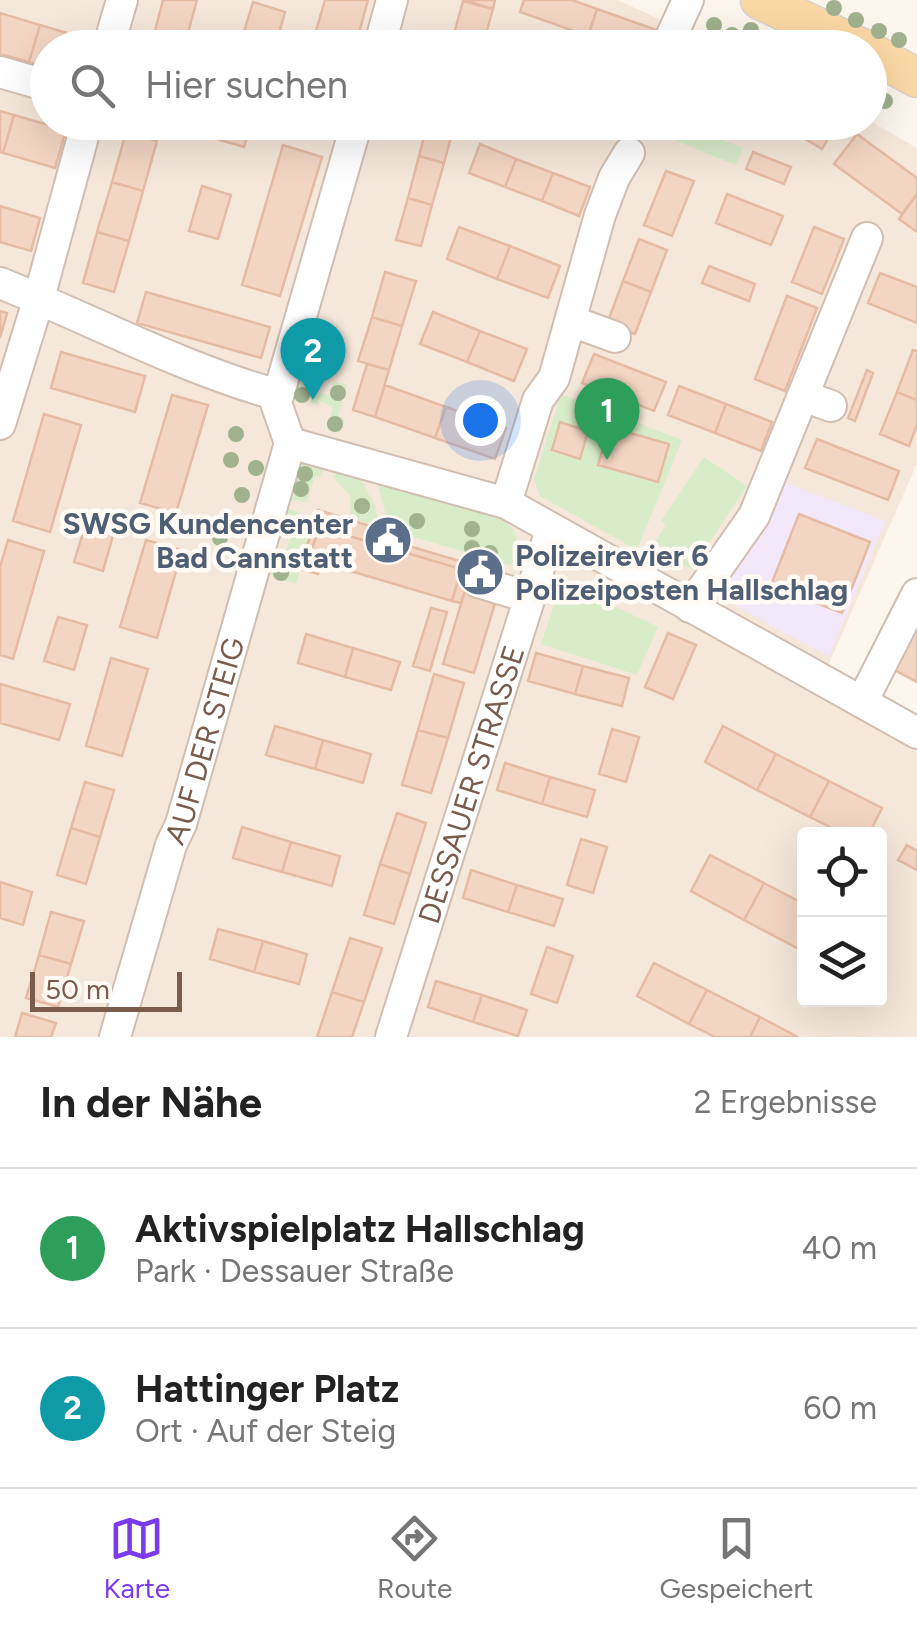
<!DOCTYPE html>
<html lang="de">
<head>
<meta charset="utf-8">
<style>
  :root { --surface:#fff; --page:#f6f6f6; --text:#222; --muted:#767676; --line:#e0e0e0; --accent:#7c3aed }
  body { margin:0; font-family:Figtree,sans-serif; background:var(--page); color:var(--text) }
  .controls { position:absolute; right:30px; bottom:30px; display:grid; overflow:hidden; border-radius:10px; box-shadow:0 10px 40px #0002 }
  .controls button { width:90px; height:90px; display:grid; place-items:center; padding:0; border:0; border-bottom:2px solid var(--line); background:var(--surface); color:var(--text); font:50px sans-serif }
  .scale { position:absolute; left:30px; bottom:25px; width:152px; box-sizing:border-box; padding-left:10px; border:5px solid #7a5c4d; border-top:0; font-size:28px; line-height:35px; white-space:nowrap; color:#7a5c4d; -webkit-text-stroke:8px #fffaf3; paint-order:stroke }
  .you { position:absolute; left:480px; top:420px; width:35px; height:35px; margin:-25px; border:8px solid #fff; border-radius:50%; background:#1a73e8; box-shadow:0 0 0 15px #1a73e833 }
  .badge { display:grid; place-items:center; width:65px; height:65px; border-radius:50%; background:var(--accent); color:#fff; font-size:32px; font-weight:700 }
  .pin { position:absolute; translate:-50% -82px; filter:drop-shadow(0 2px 5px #0008) }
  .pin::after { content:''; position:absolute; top:52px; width:35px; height:30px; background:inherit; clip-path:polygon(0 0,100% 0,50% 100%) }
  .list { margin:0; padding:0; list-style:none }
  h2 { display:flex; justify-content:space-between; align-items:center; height:130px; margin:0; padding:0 40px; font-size:42px }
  h2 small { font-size:32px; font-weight:400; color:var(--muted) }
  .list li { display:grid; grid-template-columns:65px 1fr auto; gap:30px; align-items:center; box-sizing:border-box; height:160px; padding:0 40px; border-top:2px solid var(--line) }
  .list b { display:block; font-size:38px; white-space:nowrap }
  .list p { margin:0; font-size:32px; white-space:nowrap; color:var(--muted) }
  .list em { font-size:32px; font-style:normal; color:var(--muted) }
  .icon { flex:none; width:55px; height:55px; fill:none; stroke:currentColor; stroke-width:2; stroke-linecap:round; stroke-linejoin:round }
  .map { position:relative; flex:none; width:917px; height:1037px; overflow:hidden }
  .search { position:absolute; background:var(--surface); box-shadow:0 10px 40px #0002; left:30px; right:30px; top:30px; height:110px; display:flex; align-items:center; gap:25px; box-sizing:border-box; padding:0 35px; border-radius:55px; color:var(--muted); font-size:38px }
  .sheet { height:450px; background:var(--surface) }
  nav { display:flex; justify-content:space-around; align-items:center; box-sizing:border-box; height:140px; border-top:2px solid var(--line); background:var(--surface); font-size:28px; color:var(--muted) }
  nav a { display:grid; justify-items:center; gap:5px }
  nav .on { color:var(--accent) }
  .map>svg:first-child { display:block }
  .residential { fill:#f5e8da; fill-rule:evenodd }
  .education { fill:#f3e8fa }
  .green { fill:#d8ecc9 }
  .building { fill:#f3d5c3; stroke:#e6bba3; stroke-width:2.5 }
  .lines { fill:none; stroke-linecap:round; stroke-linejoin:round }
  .minor-casing { stroke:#d1beb0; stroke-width:34 }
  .major-casing { stroke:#dad1cd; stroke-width:41 }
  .minor { stroke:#fff; stroke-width:30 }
  .major { stroke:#fbd9a5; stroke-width:38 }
  .tree { fill:#a0b28e }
  .labels { text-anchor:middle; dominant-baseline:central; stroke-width:9; stroke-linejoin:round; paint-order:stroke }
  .service-label { font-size:30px; font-weight:bold; fill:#4e5e75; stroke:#fffaf3; text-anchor:end }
  .street-label { font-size:30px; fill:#7a5c4d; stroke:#fffaf3 }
</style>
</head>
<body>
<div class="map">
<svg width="917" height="1037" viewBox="0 0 917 1037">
  <rect width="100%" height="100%" fill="#fdf6ec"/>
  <path class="residential" d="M0,0H618L719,47L48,48V122L870,121L917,148V464L819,686L917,752V1037H0ZM804,834H880V999H804Z"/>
  <path class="education" d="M784,482L885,521L829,657L729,602L721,594L722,584Z"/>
  <path class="green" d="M638,122L679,123L743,148L736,165L637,125Z
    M302,372L313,375L309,390L329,396L334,381L347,385L338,416L344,419L340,433L326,429L333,408L319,400L318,405L311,403V399L295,398Z
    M561,394L682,440L637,550L540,496L534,479Z
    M704,457L747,486L691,570L653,545L666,525L661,521Z
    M308,460L324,467L321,477L315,476L307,502L288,500L295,467Z
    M338,468L359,475L375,507L380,527L351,518L350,496L333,477Z
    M377,482C408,491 482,503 505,522C518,532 522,549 516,564L513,566L410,536L402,527L387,519Z
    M286,508L300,512V525L311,529L296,584L274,578L267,568L268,565L281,569L294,523L281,518Z
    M562,581L658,627L637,675L541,644Z"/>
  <path class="building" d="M163,0H197L186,40L155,31Z
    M325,0H368L355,48H311Z
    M464,0H495L493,9Z
    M524,0H572L597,9L588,36L520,12Z
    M463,1L493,9L482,48L451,45Z
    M253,2L285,12L275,48H239Z
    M597,9L665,33L660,48H620L588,36Z
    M0,13L40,25L29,62L0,54Z
    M40,25L91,40L89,48H48V68L29,62Z
    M155,31L186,40L184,48H150Z
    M0,111L14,115L3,153L0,152Z
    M14,115L66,130L55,168L3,153Z
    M129,122H163L157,141L126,132Z
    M218,122H252L244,147L213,138Z
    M289,122H333L329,137L289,126Z
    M428,122H455L444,163L419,156Z
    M576,122H619L613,138Z
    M777,122H830L836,126L822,149Z
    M126,132L157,141L143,191L112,182Z
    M857,134L917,178V194L902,214L834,164Z
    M480,144L516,159L505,187L469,173Z
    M283,145L322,157L280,296L242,285Z
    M753,152L791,167L784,184L746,169Z
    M419,156L444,163L432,205L408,198Z
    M516,159L553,173L542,201L505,187Z
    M666,171L694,181L672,236L644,225Z
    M553,173L590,187L579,216L542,201Z
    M112,182L143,191L129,241L97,232Z
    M202,186L231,195L218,239L189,231Z
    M727,194L783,216L771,245L716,223Z
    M917,194V232L899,219Z
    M408,198L432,205L421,246L396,240Z
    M0,206L40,218L31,251L0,242Z
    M459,227L510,246L497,279L447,259Z
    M814,227L844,239L822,294L792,282Z
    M97,232L129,241L114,292L83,283Z
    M639,239L667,250L651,292L623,281Z
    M510,246L560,266L548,298L497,279Z
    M709,266L755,284L749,301L702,283Z
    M385,272L416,281L402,326L372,317Z
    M880,273L917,287V323L868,303Z
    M623,281L651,292L635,334L607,324Z
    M146,292L270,327L261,358L137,323Z
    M787,296L817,308L785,391L755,379Z
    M0,311L7,313L0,338Z
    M433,312L480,331L467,362L420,344Z
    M372,317L402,326L389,370L358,361Z
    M480,331L527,349L514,381L467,362Z
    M913,350L917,351V400L897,392Z
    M61,352L145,376L135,412L51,388Z
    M594,354L666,382L654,411L582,383Z
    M367,364L389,370L375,417L353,410Z
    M867,370L873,373L855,421L848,418Z
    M385,385L446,407L435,438L375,417Z
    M679,386L726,404L715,433L668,415Z
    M897,392L917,400V425L909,446L880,434Z
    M172,395L208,405L176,513L140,503Z
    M726,404L772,422L761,451L715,433Z
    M446,407L506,428L495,459L435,438Z
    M44,414L81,425L50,532L13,521Z
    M560,422L588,431L580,459L552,450Z
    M609,427L669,444L658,482L598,465Z
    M817,439L899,471L888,500L805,468Z
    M318,510L380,529L378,537L480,567L479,577L467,584L461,603L452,601L461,569L319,527L309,559L322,563L318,574L300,569Z
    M799,514L870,542L842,613L771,585Z
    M88,517L116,525L103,571L74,562Z
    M319,527L461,569L452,601L309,559Z
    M8,540L44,551L13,659L0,655V567Z
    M146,540L182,550L157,638L120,627Z
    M467,584L498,593L474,673L443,664Z
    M431,608L447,612L430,671L413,666Z
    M917,616V682L889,667Z
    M58,617L87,625L74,670L44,661Z
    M668,633L696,645L673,699L645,687Z
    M306,634L353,648L345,677L298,663Z
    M353,648L400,662L391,690L345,677Z
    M536,653L583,666L575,694L528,681Z
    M111,658L148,669L122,756L86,746Z
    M583,666L629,678L622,706L575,694Z
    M434,674L464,683L448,738L418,730Z
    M0,684L70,704L59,740L0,723Z
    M275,726L323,740L315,769L266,755Z
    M723,726L776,754L757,790L705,762Z
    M612,729L639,737L626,782L599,774Z
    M418,730L448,738L431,793L402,785Z
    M323,740L371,754L363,783L315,769Z
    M776,754L829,781L810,817L757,790Z
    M505,763L550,777L542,804L497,790Z
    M550,777L595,790L587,817L542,804Z
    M829,781L882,808L869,834H844L810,817Z
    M85,782L114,790L100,837L71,828Z
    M397,813L426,823L410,874L380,864Z
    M242,827L291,842L282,872L233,858Z
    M71,828L100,837L86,884L57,875Z
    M581,839L607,847L593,893L567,885Z
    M291,842L340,856L332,886L282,872Z
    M907,845L917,851V870L898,860Z
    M710,855L764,883L744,920L691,891Z
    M380,864L410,874L394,924L364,915Z
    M471,870L517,885L508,912L463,898Z
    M0,882L32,892L23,925L0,918Z
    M764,883L804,904V934L797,948L744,920Z
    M517,885L563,899L554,926L508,912Z
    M51,912L84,921L71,964L39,955Z
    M218,929L263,941L254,972L210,959Z
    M350,938L382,948L364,1002L332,992Z
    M263,941L307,954L299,984L254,972Z
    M547,947L573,956L557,1003L531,994Z
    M39,955L71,964L58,1007L26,998Z
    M654,963L707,990L689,1024L637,996Z
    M436,981L482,995L473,1022L428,1007Z
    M707,990L760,1017L750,1037H715L689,1024Z
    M332,992L364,1002L352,1037H317Z
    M482,995L527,1010L518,1036L473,1022Z
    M22,1013L56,1023L51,1037H15Z
    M760,1017L798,1037H750Z"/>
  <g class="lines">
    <g class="minor-casing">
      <g id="minor">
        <path d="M108,48L122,0"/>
        <path d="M379,48L392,0"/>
        <path d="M666,48L688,0"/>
        <path d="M0,72L48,86"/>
        <path d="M0,283C93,320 181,368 278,395"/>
        <path d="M571,321L615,337"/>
        <path d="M803,396L831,406"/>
        <path d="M0,424L39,298L87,122"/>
        <path d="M290,443L506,503L917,733"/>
        <path d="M290,443L276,403L357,122"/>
        <path d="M506,503L538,400L554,378L600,215L614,178L629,153"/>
        <path d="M478,582L528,597"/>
        <path d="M690,607L754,516L867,238"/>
        <path d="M862,702L917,594"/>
        <path id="s1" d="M115,1037L171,845L181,824L290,443"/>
        <path id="s2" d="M391,1037L551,530"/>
      </g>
    </g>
    <g class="major-casing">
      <path id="major" d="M760,0L862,48
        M870,52L917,78"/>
    </g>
    <use href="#minor" class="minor"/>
    <use href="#major" class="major"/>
  </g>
  <g class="tree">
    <circle cx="834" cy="8" r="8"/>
    <circle cx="856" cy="20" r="8"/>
    <circle cx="714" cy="25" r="8"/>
    <circle cx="751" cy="30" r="8"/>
    <circle cx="879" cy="31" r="8"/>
    <circle cx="732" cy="35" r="8"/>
    <circle cx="899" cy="40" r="8"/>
    <circle cx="885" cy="101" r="8"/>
    <circle cx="338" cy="393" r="8"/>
    <circle cx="302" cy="395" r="8"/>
    <circle cx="335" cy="424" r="8"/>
    <circle cx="236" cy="434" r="8"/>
    <circle cx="231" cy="460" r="8"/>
    <circle cx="256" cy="468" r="8"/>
    <circle cx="305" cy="474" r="8"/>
    <circle cx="301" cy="489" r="8"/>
    <circle cx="242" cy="495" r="8"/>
    <circle cx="362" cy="506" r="8"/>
    <circle cx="417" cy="521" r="8"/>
    <circle cx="472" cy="529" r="8"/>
    <circle cx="220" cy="538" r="8"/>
    <circle cx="472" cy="548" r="8"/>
    <circle cx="490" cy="553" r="8"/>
    <circle cx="281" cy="573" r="8"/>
  </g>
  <defs>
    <g id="civic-disc" transform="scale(2.5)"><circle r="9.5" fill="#5c6f8a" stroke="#fffaf3"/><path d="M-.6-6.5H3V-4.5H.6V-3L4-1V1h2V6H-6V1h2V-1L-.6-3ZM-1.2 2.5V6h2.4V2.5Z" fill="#fff"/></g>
  </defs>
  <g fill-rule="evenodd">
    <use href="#civic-disc" x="388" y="540"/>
    <use href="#civic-disc" x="480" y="572"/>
  </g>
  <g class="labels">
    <g class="service-label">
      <text x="353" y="523">SWSG Kundencenter<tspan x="353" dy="34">Bad Cannstatt</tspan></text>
      <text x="515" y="555" text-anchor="start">Polizeirevier 6<tspan x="515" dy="34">Polizeiposten Hallschlag</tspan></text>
    </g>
    <g class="street-label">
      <text stroke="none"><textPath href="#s1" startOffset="310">AUF DER STEIG</textPath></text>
      <text stroke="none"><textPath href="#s2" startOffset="265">DESSAUER STRASSE</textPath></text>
    </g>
  </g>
</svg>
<div class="controls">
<button><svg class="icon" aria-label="locate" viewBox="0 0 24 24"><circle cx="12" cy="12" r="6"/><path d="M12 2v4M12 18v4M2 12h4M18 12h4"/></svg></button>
<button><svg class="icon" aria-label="layers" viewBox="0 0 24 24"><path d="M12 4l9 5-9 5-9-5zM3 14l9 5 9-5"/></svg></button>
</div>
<div class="scale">50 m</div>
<div class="you"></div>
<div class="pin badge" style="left:607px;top:460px;background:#2e9e5b">1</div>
<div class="pin badge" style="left:313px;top:400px;background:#0f9aa8">2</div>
<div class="search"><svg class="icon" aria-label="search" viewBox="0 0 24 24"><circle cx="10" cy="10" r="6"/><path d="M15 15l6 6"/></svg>Hier suchen</div>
</div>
<section class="sheet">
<h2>In der Nähe<small>2 Ergebnisse</small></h2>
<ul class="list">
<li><span class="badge" style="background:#2e9e5b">1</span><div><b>Aktivspielplatz Hallschlag</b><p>Park · Dessauer Straße</p></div><em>40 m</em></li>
<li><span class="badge" style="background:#0f9aa8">2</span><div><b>Hattinger Platz</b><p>Ort · Auf der Steig</p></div><em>60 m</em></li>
</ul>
</section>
<nav>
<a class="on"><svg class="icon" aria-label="map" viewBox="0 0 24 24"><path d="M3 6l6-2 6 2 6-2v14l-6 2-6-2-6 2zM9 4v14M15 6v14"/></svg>Karte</a>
<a><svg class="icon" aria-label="directions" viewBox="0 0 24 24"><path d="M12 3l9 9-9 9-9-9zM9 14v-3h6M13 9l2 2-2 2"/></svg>Route</a>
<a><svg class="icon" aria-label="saved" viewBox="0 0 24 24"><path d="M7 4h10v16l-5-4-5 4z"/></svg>Gespeichert</a>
</nav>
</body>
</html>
